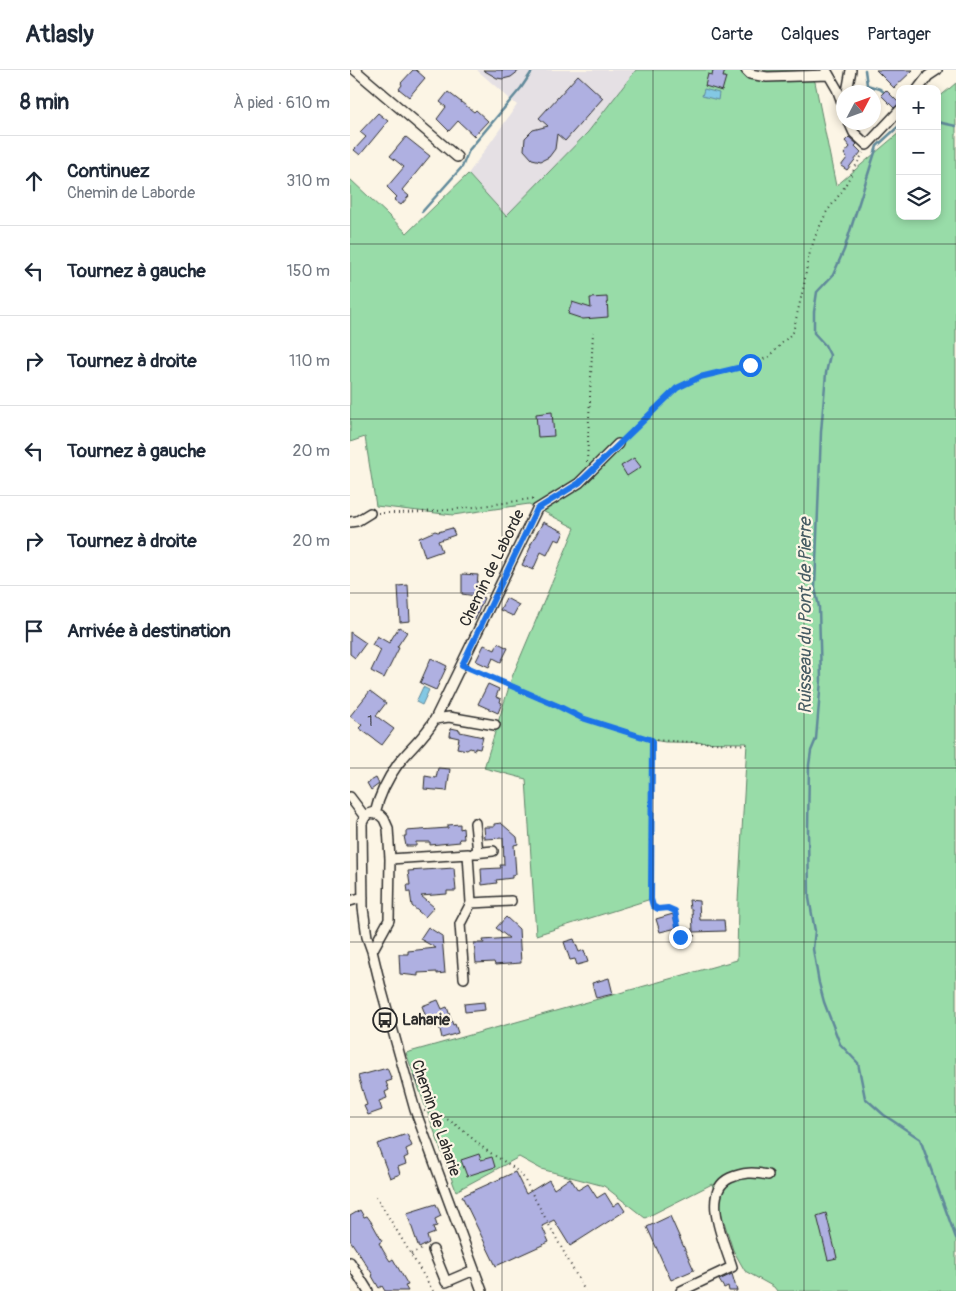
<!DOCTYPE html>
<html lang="fr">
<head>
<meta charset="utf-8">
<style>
  :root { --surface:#fff; --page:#f6f6f7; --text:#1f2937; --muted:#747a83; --line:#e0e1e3 }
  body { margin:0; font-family:Pangolin,sans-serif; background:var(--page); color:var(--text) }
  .controls { position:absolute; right:15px; top:15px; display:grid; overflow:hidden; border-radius:10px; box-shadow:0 2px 8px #0003 }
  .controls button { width:45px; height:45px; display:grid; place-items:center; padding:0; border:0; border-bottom:1px solid var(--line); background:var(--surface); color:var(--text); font:25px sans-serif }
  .compass { position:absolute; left:486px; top:15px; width:45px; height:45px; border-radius:50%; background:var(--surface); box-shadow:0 2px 8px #0003; rotate:49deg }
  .stop { position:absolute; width:15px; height:15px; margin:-11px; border:4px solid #1a73e8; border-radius:50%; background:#fff }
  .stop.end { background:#1a73e8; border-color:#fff; box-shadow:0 1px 5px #0008 }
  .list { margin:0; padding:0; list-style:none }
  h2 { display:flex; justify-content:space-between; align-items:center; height:65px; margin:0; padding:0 20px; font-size:21px }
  h2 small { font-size:16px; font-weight:400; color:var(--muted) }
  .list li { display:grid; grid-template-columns:32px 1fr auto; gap:15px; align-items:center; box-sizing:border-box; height:90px; padding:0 20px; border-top:1px solid var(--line) }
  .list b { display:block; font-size:19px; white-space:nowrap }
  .list p { margin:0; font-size:16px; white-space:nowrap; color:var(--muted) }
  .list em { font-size:16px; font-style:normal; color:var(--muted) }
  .icon { flex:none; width:28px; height:28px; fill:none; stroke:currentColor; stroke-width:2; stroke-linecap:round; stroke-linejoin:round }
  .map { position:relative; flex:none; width:606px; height:1221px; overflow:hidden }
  header { display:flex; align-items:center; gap:30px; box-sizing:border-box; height:70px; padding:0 25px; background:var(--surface); border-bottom:1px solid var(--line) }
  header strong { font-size:24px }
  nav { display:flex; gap:28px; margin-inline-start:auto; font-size:18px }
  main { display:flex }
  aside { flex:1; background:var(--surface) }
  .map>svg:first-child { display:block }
  .built { fill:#e5e0e4 }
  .green { fill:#98dca8; stroke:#62846a }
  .water { fill:#83c8e4; stroke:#60899a }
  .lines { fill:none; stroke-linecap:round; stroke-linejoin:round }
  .stream { stroke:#60899a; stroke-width:2.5 }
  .building { fill:#afb0e1; stroke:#2b2b2b }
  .minor-casing { stroke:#2b2b2b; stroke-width:12 }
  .path { stroke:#2b2b2b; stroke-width:2; stroke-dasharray:1 4; stroke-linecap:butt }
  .minor { stroke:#fcf5e5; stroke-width:9 }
  .route { stroke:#1a73e8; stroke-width:6 }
  .grid { fill:none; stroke:#2b2b2b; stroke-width:1; stroke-opacity:0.55 }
  .labels { text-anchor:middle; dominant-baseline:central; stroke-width:4.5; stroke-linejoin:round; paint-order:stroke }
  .number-label { font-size:14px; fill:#4c4c58 }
  .street-label { font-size:16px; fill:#2b2b2b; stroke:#fcf5e5 }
  .poi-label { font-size:16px; font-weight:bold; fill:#2b2b2b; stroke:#fcf5e5; text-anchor:start }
  .water-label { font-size:18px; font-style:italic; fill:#455a62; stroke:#fcf5e5 }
</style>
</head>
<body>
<header>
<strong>Atlasly</strong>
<nav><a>Carte</a><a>Calques</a><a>Partager</a></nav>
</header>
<main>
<aside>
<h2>8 min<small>À pied · 610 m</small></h2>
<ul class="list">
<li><svg class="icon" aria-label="ahead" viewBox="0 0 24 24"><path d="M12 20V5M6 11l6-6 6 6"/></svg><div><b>Continuez</b><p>Chemin de Laborde</p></div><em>310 m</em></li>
<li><svg class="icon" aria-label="left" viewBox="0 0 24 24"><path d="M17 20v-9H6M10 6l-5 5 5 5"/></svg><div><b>Tournez à gauche</b></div><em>150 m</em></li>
<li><svg class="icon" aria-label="right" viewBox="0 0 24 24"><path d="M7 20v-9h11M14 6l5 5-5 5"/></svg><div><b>Tournez à droite</b></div><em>110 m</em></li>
<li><svg class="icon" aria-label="left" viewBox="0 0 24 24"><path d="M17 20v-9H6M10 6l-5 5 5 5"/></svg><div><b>Tournez à gauche</b></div><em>20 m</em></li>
<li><svg class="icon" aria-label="right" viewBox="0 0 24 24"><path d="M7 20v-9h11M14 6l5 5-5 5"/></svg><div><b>Tournez à droite</b></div><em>20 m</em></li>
<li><svg class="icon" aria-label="arrive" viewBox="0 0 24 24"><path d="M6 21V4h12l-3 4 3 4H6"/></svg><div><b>Arrivée à destination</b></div></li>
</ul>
</aside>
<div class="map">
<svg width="606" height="1221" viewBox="0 0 606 1221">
  <rect width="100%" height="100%" fill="#fcf5e5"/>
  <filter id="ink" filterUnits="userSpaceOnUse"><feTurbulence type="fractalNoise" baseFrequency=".02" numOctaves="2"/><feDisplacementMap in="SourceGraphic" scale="10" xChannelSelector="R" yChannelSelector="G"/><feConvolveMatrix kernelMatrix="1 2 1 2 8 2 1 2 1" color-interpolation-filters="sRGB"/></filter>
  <g filter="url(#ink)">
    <path class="built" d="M127,0H286L238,62L156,146L118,104L167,35Z"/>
    <path class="green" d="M286,0H459L465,12L486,116L550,62V146H587V29L606,13V1221H427L424,1217L395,1201L383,1180L362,1114L295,1148L254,1116L191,1099L169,1087L106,1121L56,983L387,890L388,831L397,673L315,672L303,670L301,829L186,865L176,709L134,698L162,607L225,458L179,434L103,445L26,436L15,367L0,372V109L57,163L118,104L156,146L238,62Z"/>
    <path class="water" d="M354,19L369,23L368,30L352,26Z
      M73,617L79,620L72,635L66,632Z"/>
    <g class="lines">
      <path class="stream" d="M515,0L517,15L530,19L535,23
        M587,52L606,56
        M550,55L527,76L494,180L483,205L467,222L464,242V263L475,275L480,285L476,303L471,362L465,518L469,537L471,610L466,669L461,681L459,695L458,762L459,828L465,861L463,879L469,913L474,932L490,974L508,993L515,1028L534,1045L570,1069L606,1168
        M72,142L112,97L119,80L171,18L183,0"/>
    </g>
    <path class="building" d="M63,0H66L75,8L59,27L49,19L52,15L51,13Z
      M133,0H170L161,7L153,9L147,8Z
      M363,0H375L373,7H376L372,21L355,16L358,4L362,5Z
      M526,0H563L544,18Z
      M228,5L253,28L215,71L207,64L205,79L199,87L191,91L182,89L174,80L175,68L183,60L198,56L189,48Z
      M536,20L550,34L544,38L531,25Z
      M98,22L124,42L126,40L138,51L124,66L108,51L99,61L87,49L96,37L90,32Z
      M28,43L38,51L10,85L4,80L16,67L10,62Z
      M56,67L80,86L52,120L59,126L51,135L44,130L47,127L37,117L54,97L40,86Z
      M499,67L507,74L505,76L511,82L497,100L491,96L497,88L494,84L500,77L495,71Z
      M257,227L258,247L233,249L218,244L222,232L241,238L240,228Z
      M202,342L204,366L188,367L186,344Z
      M284,388L291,397L277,406L271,396Z
      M193,452L214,462L210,471L205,469L197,485L191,482L183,500L172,495L181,476H180Z
      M102,458L105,465L88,471L92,481L75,487L69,468L85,461L88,462Z
      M112,504L128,505L126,526L112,524Z
      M58,515L60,551L50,552L48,516Z
      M128,525L134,528L125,550L118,547Z
      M156,528L169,535L163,546L150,540Z
      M49,557L57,562L47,577L49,578L34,608L21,601L31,580L22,575L27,566L39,573Z
      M0,562L16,573L5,588L0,584Z
      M148,573L158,578L151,592L143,588L139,597L126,591L134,575L145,580Z
      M81,588L97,596L86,620L70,613Z
      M138,614L149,619L146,627L151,629L150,632L152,633L148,643L128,634Z
      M20,621L36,633L26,646L44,659L32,675L9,658L12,655L0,646Z
      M101,658L110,660V662L133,667L130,679L125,678V680L120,678L117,680L107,678L109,668L100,666Z
      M88,698L100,699L97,721L74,719L75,706L86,708Z
      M26,708L29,714L21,720L17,713Z
      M151,753L167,767L168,774L164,775L166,804L162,805V808L146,810L147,813L132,815L131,799L151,798L150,795H154L153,768L135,769L134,757H144V754Z
      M110,754V759L113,758L114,769H109L110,772L80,775V772H66V776H56L54,766H56V761L98,758V755Z
      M104,798L106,821H97V824L71,826L84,837L75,847L62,836L60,822H58L57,815H60L58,801Z
      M339,830L349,831L350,850H374L375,861L343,862L342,839H340Z
      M323,844L327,858L310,862L306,849Z
      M156,847L169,859L171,893L145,895L144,892L126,893L124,873H134L133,870L159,868L146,858Z
      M78,857L92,866L95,903L87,904V902L68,903V906L50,904L49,884H58V881L86,878L70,869Z
      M224,869L229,882L234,880L238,892L227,895L225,889L220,890L214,872Z
      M259,908L263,924L246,928L242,913Z
      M88,930L92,939L97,937L103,955L105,954L108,963L92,968L89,955L80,958L72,936Z
      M134,932L135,940L115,942L114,934Z
      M37,998L42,1010L36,1012L39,1020L35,1022L37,1028L29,1031L32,1040L18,1045L14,1036L17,1035L8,1006Z
      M73,1004L76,1014L69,1016L65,1006Z
      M57,1064L62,1076L56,1079L58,1086L54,1088L56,1094L48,1097L50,1104L40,1108L27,1074Z
      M129,1084L131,1090L142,1087L145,1097L117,1106L111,1090Z
      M165,1102L176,1124L199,1110L204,1119L220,1108L228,1120L238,1114L247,1128L255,1123L263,1136L269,1132L275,1141L220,1176L204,1150L192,1156L199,1172L146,1196L112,1126Z
      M86,1134L91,1146L85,1149L87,1156L83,1157L85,1163L77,1166L79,1173L69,1178L57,1143Z
      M10,1140L14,1147L17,1146L22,1153L32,1171L29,1173L34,1182L40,1191L43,1189L58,1215L55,1216L58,1221H35L32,1216L29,1218L22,1206L23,1205L0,1170V1146Z
      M476,1143L487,1188L478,1190L467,1146Z
      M320,1146L344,1200L321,1210L297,1157Z
      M382,1204L387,1221H379L378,1216L374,1218L369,1210Z"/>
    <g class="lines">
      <g class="minor-casing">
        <path id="minor" d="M5,0L107,87
          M396,0L400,4L417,7L479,5
          M476,0L487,19L493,35
          M568,19L578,6L587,0
          M497,22L501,0
          M499,52L504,63L517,75L550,40
          M0,452L7,451L20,443
          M85,649L99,647L145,655
          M0,727L15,747
          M25,743C29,726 38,708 48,694C61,677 74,668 85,649L187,439L229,413L268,374
          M125,753L128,783
          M124,783L143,781
          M40,789L118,784L121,833L110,854L114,908
          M0,831L13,827
          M121,833L161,831
          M22,881L39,850L40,789L38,758L34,749L30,745L21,743L15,747L12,753L13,838L17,867L22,881L31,918L65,1040L132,1221
          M83,1180L96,1212L124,1200
          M0,1192L18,1221
          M331,1221L382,1197C375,1174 350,1122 380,1108C393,1102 404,1102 418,1105"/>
      </g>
      <path class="path" d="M274,369L327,319L349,307L381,301L419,287L443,262L454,215L458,189L465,167L476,143L492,121L513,83
        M237,392L243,262
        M28,443C82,444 134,436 187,428
        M120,599L208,636L232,648L302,670L401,675
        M302,670L301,829L303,835L308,839L318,838L325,841L330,867L349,865
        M74,1041C99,1044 117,1065 136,1080C149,1089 163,1095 173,1107L235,1221
        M26,1126L83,1221
        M61,1184L74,1178"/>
      <use href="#minor" class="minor"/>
    </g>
  </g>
  <g class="lines" filter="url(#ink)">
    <path class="route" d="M330,867L325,841L318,838L308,839L303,836L301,829L302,670L232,648L208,636L112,595L187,439L229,413L327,318L350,307L400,295"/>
  </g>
  <path class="grid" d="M152,0V1221M303,0V1221M454,0V1221M0,174H606M0,349H606M0,523H606M0,698H606M0,872H606M0,1047H606"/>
  <defs>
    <g id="bus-ring" transform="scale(1.25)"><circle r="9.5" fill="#fcf5e5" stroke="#2b2b2b" stroke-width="1.5"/><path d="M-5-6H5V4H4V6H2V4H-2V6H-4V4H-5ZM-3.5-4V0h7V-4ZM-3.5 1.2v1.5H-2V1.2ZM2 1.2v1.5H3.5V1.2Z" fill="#2b2b2b"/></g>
  </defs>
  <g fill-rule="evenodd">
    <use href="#bus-ring" x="35" y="950"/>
  </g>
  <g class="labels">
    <g class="number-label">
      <text x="20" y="651">1</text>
    </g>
    <g class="street-label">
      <text transform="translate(142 498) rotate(-64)">Chemin de Laborde</text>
      <text transform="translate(86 1048) rotate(71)">Chemin de Laharie</text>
    </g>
    <g class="poi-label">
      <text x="52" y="950">Laharie</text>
    </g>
    <g class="water-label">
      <text transform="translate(455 546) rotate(-90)">Ruisseau du Pont de Pierre</text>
    </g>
  </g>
</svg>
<div class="controls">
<button>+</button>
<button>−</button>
<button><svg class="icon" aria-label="layers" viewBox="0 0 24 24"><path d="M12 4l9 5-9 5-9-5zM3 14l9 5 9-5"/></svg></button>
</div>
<svg class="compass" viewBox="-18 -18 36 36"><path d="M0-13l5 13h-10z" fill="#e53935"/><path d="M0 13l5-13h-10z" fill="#747a83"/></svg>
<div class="stop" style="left:400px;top:295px"></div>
<div class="stop end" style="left:330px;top:867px"></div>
</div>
</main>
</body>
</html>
